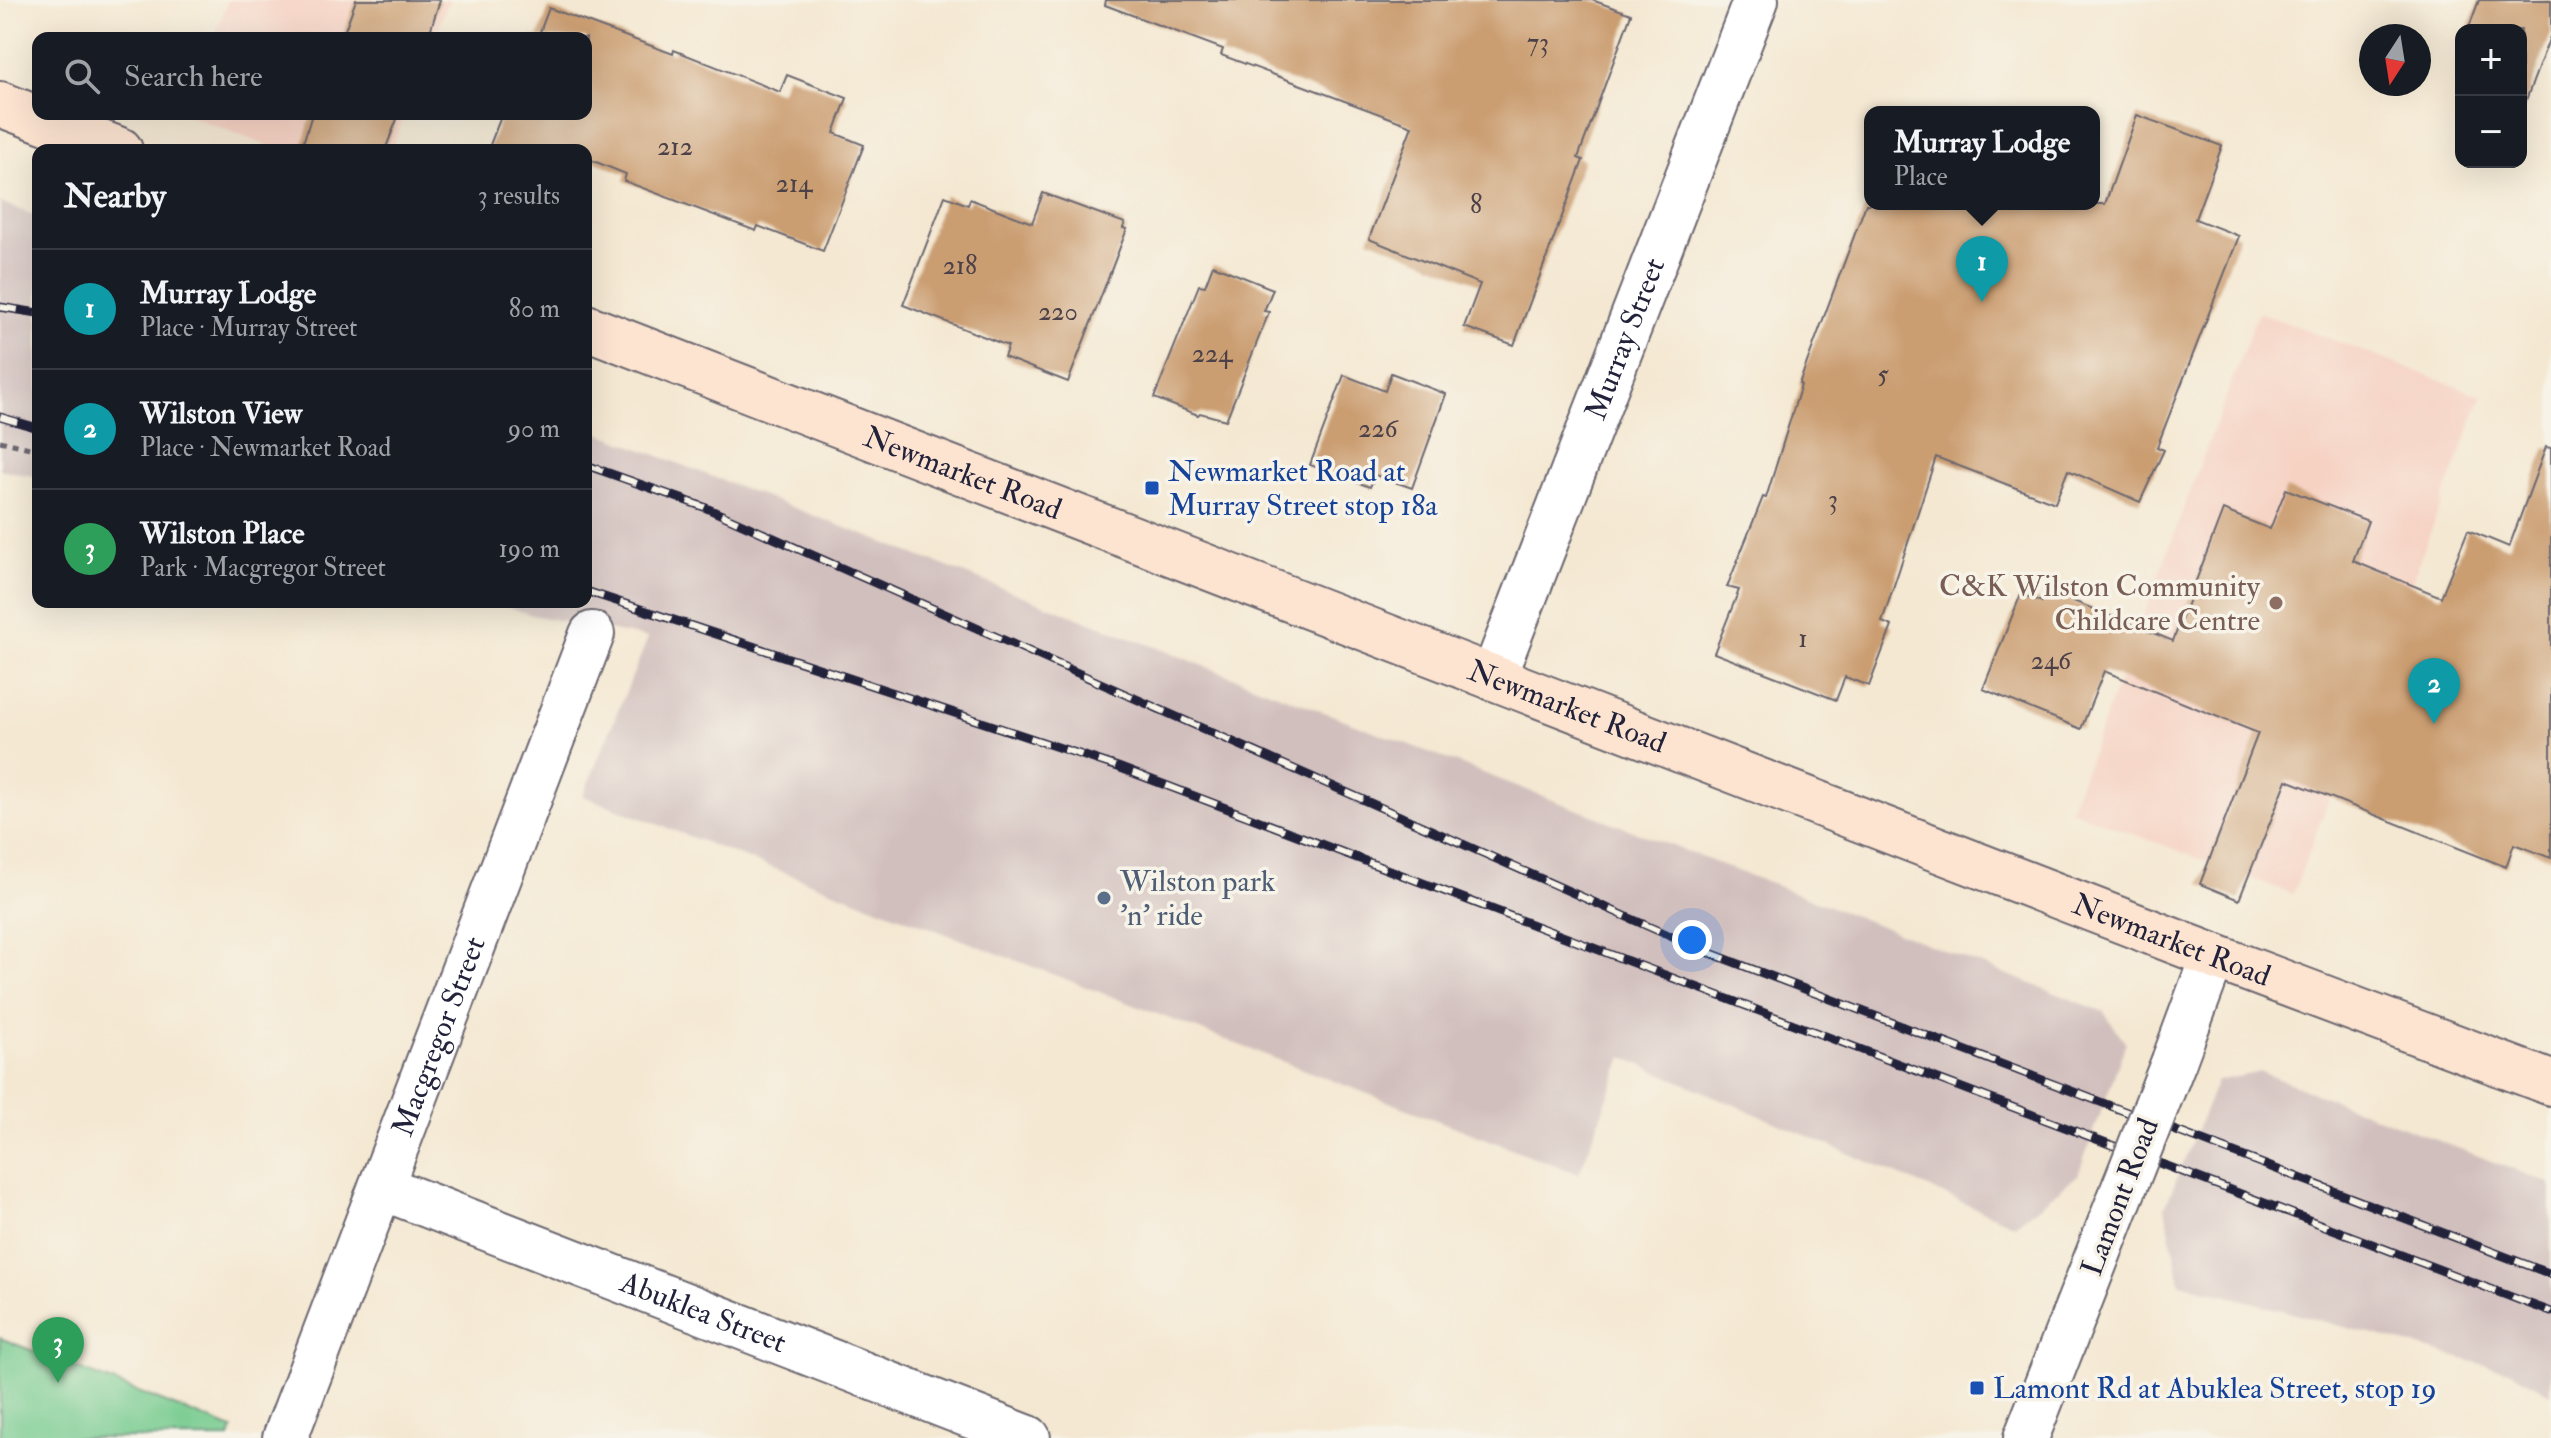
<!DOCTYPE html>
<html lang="en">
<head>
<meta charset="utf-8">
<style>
  :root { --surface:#171b24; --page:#242831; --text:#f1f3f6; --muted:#9ea1a6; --line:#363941; --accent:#2563eb }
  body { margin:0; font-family:"IM FELL Double Pica",serif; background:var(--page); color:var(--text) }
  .controls { position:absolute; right:24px; top:24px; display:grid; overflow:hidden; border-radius:16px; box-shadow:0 8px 32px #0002 }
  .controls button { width:72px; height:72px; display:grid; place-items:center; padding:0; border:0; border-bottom:2px solid var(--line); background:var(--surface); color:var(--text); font:40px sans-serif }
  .compass { position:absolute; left:2359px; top:24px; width:72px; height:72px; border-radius:50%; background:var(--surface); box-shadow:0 8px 32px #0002; rotate:192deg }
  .you { position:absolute; left:1692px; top:940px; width:28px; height:28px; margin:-20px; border:6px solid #fff; border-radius:50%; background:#1a73e8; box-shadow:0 0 0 12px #1a73e833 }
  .badge { display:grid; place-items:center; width:52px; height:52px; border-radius:50%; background:var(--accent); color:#fff; font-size:26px; font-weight:700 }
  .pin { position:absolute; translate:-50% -66px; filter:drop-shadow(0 2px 4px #0008) }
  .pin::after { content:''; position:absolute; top:42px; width:28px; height:24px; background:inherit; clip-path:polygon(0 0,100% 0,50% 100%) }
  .popup { position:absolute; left:1864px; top:106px; width:236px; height:104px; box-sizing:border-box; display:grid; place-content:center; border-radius:16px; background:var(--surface); filter:drop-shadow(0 2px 6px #0005); font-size:26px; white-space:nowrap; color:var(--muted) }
  .popup b { font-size:30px; color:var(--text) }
  .popup::after { content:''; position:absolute; left:50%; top:100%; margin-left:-16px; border:16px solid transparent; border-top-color:var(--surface) }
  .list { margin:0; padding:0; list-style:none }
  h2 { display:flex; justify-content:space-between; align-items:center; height:104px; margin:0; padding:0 32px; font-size:34px }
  h2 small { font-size:26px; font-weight:400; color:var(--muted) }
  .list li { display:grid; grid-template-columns:52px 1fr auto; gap:24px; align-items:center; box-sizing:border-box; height:120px; padding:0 32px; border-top:2px solid var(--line) }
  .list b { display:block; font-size:30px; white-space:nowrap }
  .list p { margin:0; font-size:26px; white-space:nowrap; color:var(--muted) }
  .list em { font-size:26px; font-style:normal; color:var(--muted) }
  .icon { flex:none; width:44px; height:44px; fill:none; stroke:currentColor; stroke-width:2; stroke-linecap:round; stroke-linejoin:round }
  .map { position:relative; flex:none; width:2551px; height:1438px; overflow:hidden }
  .search { position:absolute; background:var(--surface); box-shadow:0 8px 32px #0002; left:32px; top:32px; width:560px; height:88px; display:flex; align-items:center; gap:20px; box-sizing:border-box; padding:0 28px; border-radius:16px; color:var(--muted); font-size:30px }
  .panel { position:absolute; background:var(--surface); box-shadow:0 8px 32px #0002; left:32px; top:144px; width:560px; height:464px; border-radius:16px }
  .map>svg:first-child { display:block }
  .built { fill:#f6d2c3 }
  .industrial { fill:#d1bfbd }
  .green { fill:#76cb8f; stroke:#4c7665; stroke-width:2 }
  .building { fill:#cb9e72 }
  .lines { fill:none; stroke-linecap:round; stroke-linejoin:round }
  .minor-casing { stroke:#6c6770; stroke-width:48 }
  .tertiary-casing { stroke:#6c6770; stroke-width:48 }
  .secondary-casing { stroke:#6c6770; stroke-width:48 }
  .path { stroke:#6c6770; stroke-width:5; stroke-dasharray:6 6; stroke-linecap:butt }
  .minor { stroke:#fff; stroke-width:44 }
  .tertiary { stroke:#fff; stroke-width:44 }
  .secondary { stroke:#fde4d1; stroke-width:44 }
  .rail-casing { stroke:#22223b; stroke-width:9 }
  .rail { stroke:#f7f3e8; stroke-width:6; stroke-dasharray:18; stroke-linecap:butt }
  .tertiary-bridge-casing { stroke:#6c6770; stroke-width:48; stroke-linecap:butt }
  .tertiary-bridge { stroke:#fff; stroke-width:44 }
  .transit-dot { fill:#1a4fb4; stroke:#f7f3e8; stroke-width:3 }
  .education-dot { fill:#8d6e63; stroke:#f7f3e8; stroke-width:3 }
  .service-dot { fill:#5c6f8a; stroke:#f7f3e8; stroke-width:3 }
  .labels { text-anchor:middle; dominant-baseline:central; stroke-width:7; stroke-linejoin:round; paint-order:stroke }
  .number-label { font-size:26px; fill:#4c4149 }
  .street-label { font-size:30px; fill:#22223b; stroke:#f7f3e8 }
  .transit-label { font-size:30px; fill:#164399; stroke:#f7f3e8; text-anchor:start }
  .education-label { font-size:30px; fill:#785e54; stroke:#f7f3e8; text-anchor:end }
  .service-label { font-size:30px; fill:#4e5e75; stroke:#f7f3e8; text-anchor:start }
</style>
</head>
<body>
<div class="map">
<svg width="2551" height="1438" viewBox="0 0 2551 1438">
  <rect width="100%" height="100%" fill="#f7f3e8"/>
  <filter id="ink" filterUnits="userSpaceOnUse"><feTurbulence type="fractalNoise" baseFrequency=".0125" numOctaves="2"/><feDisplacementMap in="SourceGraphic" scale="16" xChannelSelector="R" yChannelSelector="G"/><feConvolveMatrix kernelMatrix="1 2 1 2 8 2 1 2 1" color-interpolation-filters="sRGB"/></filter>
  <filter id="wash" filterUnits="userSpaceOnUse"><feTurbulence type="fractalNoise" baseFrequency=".006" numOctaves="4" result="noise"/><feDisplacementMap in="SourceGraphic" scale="32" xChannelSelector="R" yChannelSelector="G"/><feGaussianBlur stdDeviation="1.8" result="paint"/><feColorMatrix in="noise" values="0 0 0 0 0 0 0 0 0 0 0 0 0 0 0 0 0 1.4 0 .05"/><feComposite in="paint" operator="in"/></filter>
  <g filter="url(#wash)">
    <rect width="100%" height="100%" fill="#f4e8d2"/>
    <path class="built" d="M228,0H449L434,38H214Z
      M185,114H405L391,150H278Z
      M2258,312L2482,396L2293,894L2070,810Z"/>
    <path class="industrial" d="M0,202L38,217V477L0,469Z
      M586,428L2104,1012L2126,1043L2078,1175L2015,1225L1623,1057L1579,1174L583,796L648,638L532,615L493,602H586Z
      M2261,1072L2551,1184V1394L2512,1372L2180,1283L2165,1207L2217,1081Z"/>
    <path class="green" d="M0,1338L233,1429L230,1438H0Z"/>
    <g id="blocks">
      <path class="building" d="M356,0H440L428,38H342Z
        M1106,0H1592L1631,14L1578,158L1583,160L1514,345L1464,327L1480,284L1369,239L1412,126L1221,55L1223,49L1105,5Z
        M2479,0H2551V34L2523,108H2521V30H2468Z
        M549,8L673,54L674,50L780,92L787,75L847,98L834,133L864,145L823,251L758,226L756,231L624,181L626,174L586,158V150H488L502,114H586V38H532L533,36L538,37Z
        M312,114H399L385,150H301Z
        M2137,115L2222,146L2195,219L2239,236L2157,447L2164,450L2140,502L2068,470L2055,503L1936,457L1882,622L1892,626L1869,686L1845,677L1836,700L1714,653L1739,590L1727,587L1763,497L1766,498L1801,385L1799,384L1866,204H2105Z
        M1043,193L1125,223L1123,228L1127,229L1068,382L1004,357L1008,346L903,305L945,196L968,205L970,199L1032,223Z
        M1213,265L1273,289L1264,311L1269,312L1226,420L1200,413L1198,415L1154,398L1199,285L1205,286Z
        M1391,373L1446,394L1412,488L1375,475L1370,487L1310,465L1344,375L1385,391Z
        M2546,447L2551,448V858L2514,844L2506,867L2287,780L2239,900L2200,884L2258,733L2104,671L2081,729L1983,689L2021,594L2042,602L2046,590L2173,641L2223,510L2270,529L2286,489L2368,521L2353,561L2441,597L2468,530L2509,547Z"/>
    </g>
  </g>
  <g filter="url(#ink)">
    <use href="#blocks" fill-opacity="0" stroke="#6c6770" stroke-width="2"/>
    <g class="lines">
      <g class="minor-casing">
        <g id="minor">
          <path id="s1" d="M1493,678L1756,0"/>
          <path id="s2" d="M381,1187L1028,1438"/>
          <path id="s3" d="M285,1438L592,634"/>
        </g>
      </g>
      <g class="tertiary-casing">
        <path id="tertiary" d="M2174,1061L2213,956
          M2026,1438L2124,1188"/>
      </g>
      <g class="secondary-casing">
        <g id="secondary">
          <path d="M0,104L120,150"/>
          <path id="s4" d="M586,327L2213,956L2551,1083"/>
        </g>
      </g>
      <path class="path" d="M0,441L38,450"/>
      <use href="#minor" class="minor"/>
      <use href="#tertiary" class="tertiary"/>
      <use href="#secondary" class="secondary"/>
      <g class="rail-casing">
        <path id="rail" d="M0,307L38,313
          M0,417L38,428
          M586,465L704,507L1697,948L2551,1274
          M586,591L1118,767L2551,1312"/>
      </g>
      <use href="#rail" class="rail"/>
      <g class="tertiary-bridge-casing">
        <path id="tertiary-bridge" d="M2124,1188L2174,1061"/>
      </g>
      <use href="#tertiary-bridge" class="tertiary-bridge"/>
    </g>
  </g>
  <g class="transit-dot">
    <rect x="1144" y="480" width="16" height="16" rx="4"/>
    <rect x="1969" y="1380" width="16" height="16" rx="4"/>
  </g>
  <circle class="education-dot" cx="2276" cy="603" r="8"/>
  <circle class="service-dot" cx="1104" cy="898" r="8"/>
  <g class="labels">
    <g class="number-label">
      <text x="1538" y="43">73</text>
      <text x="675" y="147">212</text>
      <text x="794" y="184">214</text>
      <text x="1476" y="205">8</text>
      <text x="960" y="266">218</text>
      <text x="1058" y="312">220</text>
      <text x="1212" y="354">224</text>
      <text x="1883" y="375">5</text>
      <text x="1378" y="429">226</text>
      <text x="1833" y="500">3</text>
      <text x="1803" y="639">1</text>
      <text x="2051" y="661">246</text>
    </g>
    <g class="street-label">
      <text stroke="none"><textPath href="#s1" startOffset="364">Murray Street</textPath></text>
      <text stroke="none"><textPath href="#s4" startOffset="404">Newmarket Road</textPath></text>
      <text stroke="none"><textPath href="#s4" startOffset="1052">Newmarket Road</textPath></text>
      <text stroke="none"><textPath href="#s4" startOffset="1700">Newmarket Road</textPath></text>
      <text stroke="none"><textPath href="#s3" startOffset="430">Macgregor Street</textPath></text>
      <text transform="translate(2120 1197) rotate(-69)">Lamont Road</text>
      <text stroke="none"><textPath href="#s2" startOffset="346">Abuklea Street</textPath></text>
    </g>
    <g class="transit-label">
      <text x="1168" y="471">Newmarket Road at<tspan x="1168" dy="34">Murray Street stop 18a</tspan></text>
      <text x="1993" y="1388">Lamont Rd at Abuklea Street, stop 19</text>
    </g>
    <g class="education-label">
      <text x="2260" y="586">C&amp;K Wilston Community<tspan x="2260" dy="34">Childcare Centre</tspan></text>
    </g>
    <g class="service-label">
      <text x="1120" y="881">Wilston park<tspan x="1120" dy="34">'n' ride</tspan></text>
    </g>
  </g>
</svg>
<div class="controls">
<button>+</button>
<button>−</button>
</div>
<svg class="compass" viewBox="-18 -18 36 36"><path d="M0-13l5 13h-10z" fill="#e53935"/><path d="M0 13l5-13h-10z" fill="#9ea1a6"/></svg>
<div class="you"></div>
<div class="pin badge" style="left:1982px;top:302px;background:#0f9aa8">1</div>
<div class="popup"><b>Murray Lodge</b>Place</div>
<div class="pin badge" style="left:2434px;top:724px;background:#0f9aa8">2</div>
<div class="pin badge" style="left:58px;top:1383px;background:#2e9e5b">3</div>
<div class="search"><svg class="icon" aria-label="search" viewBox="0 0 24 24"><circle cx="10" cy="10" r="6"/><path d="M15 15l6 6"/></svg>Search here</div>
<section class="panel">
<h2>Nearby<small>3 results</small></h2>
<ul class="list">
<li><span class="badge" style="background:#0f9aa8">1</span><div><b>Murray Lodge</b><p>Place · Murray Street</p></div><em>80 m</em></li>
<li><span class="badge" style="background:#0f9aa8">2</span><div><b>Wilston View</b><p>Place · Newmarket Road</p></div><em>90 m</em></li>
<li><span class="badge" style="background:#2e9e5b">3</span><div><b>Wilston Place</b><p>Park · Macgregor Street</p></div><em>190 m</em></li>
</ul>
</section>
</div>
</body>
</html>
